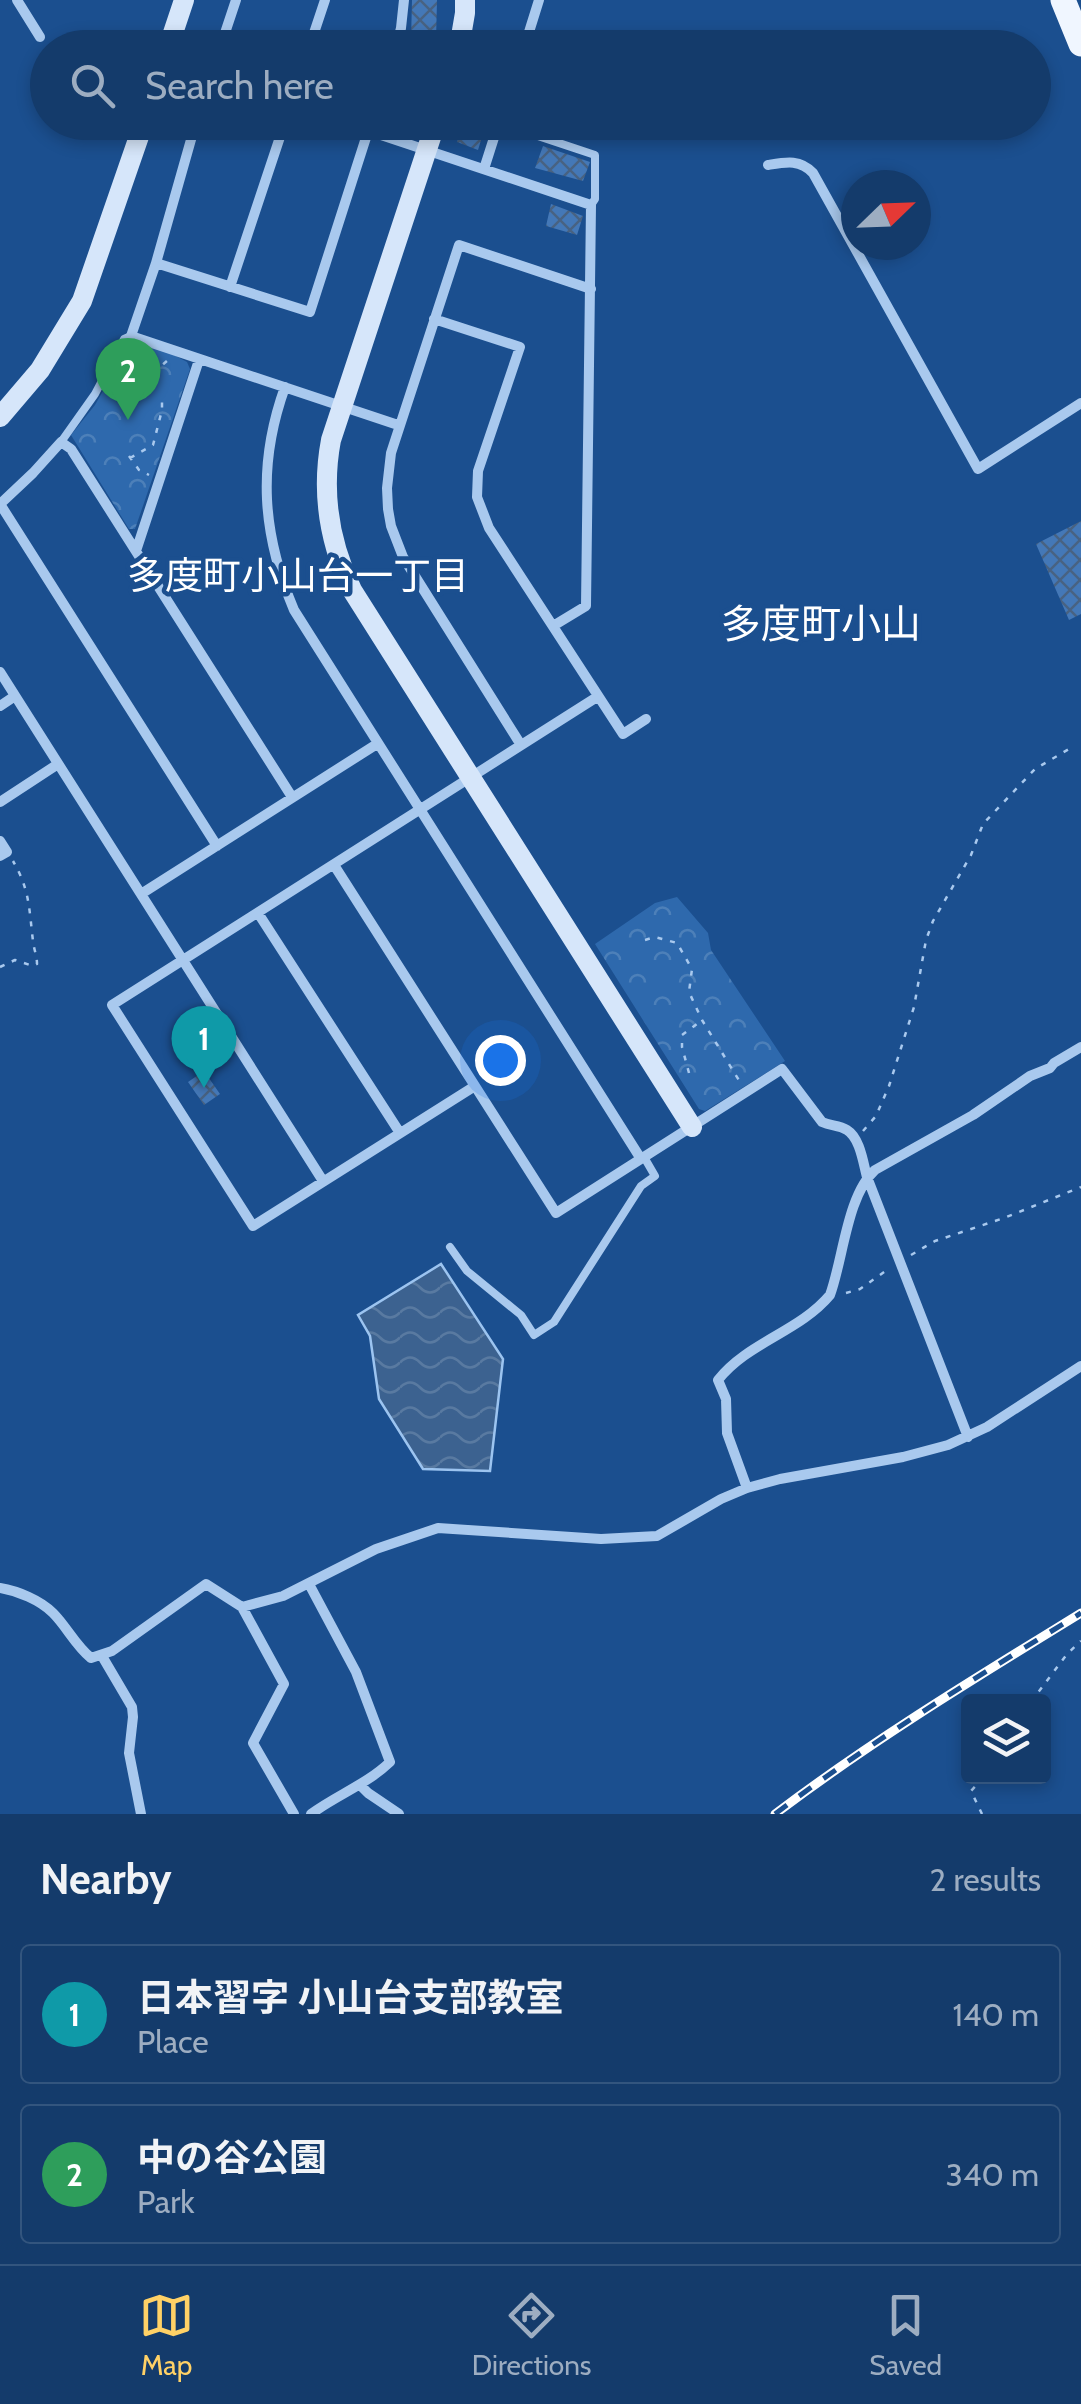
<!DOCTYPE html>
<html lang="en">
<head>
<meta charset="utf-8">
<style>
  :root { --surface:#143b6b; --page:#1d4271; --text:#f1f3f6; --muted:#9dadc1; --line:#33557e; --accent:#ffd166 }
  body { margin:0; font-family:Cabin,"Noto Sans JP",sans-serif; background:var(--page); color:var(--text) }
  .controls { position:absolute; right:30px; bottom:30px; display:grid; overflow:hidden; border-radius:10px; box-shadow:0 5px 15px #0003 }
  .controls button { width:90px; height:90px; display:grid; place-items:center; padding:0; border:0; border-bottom:2px solid var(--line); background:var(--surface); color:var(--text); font:50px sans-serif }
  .compass { position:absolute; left:841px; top:170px; width:90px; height:90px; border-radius:50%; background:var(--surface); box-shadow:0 5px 15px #0003; rotate:67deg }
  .you { position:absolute; left:500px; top:1060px; width:35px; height:35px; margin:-25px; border:8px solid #fff; border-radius:50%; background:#1a73e8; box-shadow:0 0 0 15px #1a73e833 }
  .badge { display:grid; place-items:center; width:65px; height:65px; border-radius:50%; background:var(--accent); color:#fff; font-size:32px; font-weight:700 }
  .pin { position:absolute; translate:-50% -82px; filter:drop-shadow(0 2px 5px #0008) }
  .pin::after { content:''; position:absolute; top:52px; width:35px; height:30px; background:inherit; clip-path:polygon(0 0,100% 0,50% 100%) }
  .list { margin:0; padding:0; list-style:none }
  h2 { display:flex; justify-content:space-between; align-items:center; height:130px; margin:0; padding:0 40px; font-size:42px }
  h2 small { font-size:32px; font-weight:400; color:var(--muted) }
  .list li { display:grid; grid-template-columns:65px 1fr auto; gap:30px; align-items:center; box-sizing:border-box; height:140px; margin:0 20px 20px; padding:0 20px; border:2px solid var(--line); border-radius:10px }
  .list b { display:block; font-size:38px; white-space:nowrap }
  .list p { margin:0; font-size:32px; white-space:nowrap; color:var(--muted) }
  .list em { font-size:32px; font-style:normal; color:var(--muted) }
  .icon { flex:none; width:55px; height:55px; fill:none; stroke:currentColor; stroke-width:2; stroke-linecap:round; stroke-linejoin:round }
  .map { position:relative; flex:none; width:1081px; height:1814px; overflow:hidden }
  .search { position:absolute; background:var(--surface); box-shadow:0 5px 15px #0003; left:30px; right:30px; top:30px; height:110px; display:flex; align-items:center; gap:25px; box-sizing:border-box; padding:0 35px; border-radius:55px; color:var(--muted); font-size:38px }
  .sheet { height:450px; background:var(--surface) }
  nav { display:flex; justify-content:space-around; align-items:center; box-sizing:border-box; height:140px; border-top:2px solid var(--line); background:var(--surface); font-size:28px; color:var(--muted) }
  nav a { display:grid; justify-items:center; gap:5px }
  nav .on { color:var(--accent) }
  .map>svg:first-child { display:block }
  .park { fill:url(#park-crowns) }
  .water { fill:url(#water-waves); stroke:#9cc4f0; stroke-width:2.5 }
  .building { fill:url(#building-cross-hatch) }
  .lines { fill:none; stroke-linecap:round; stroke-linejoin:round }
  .path { stroke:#a9c9ee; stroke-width:2.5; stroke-dasharray:5 8; stroke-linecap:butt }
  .lane { stroke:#a9c9ee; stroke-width:8 }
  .street { stroke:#a9c9ee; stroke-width:10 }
  .secondary { stroke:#d6e6fa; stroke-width:20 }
  .primary { stroke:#f0f6ff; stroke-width:25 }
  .rail-casing { stroke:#fff; stroke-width:9 }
  .rail { stroke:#1b4f8f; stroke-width:5; stroke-dasharray:15; stroke-linecap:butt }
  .labels { text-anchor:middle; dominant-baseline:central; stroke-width:9; stroke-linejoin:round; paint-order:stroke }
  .neighbourhood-label { font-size:38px; fill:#fff; stroke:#1b4f8f }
  .quarter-label { font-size:40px; fill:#fff; stroke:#1b4f8f }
</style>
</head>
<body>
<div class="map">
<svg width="1081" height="1814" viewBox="0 0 1081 1814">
  <defs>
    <pattern id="park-crowns" width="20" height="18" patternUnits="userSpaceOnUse" patternTransform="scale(2.5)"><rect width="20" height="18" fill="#2e69ad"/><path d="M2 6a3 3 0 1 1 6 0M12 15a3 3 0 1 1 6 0" fill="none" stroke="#4d80b9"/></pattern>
    <pattern id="water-waves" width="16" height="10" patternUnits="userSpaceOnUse" patternTransform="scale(2.5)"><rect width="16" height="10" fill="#3c6290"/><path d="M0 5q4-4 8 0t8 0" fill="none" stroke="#597aa1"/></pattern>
    <pattern id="building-cross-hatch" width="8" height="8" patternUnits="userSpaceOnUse" patternTransform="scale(2.5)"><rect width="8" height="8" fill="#4478b7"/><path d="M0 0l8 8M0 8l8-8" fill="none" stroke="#486282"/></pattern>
  </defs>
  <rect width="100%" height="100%" fill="#1b4f8f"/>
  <path class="park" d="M137,341L172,354L187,362L190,369L135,529H129L71,435L95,405L130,343Z
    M677,897L708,933L711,950L785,1061L705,1111L699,1109L595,944L655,903Z"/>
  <path class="water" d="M441,1264L503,1359L490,1471L423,1469L379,1399L370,1336L358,1315Z"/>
  <path class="building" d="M412,0H437L436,41H411Z
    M464,122L482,126L478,137H482L478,150L457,142Z
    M543,146L590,162L583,181L535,168Z
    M551,204L583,216L577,235L546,226Z
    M1081,521V614L1069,620L1036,544Z
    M204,1071L220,1094L204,1105L188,1082Z"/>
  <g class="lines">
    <path class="path" d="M144,355L150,365L160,367L168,360
      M129,456L139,470L149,475
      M130,458L153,445L162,410V402
      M645,940L655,937L677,943L692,969L689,992L702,1020L740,1082
      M0,967L15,960L33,966L37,964C37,956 34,950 33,941C29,909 30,890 13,861
      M689,1073L682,1047V1035L701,1021
      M863,1131L876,1116L889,1086L914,1007L926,940L933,921L971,855L983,824L1035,769L1069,749
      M911,1255L935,1241L1004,1218L1081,1187
      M846,1293L860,1289L887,1270
      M1031,1702L1067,1654L1081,1641
      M982,1814L971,1791L985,1776"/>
    <path class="lane" d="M499,123L595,155V199L591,205
      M61,442L95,394L124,339L131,336
      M450,1247L467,1271L521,1315L534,1335L554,1322L641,1186L655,1176L644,1157"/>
    <path class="street" d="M17,0L40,37
      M220,48L236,0
      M309,48L325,0
      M396,48L401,28L404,0
      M524,48L539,0
      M196,122L156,263L131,336L398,425
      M369,131L591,205L586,606L553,626
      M768,165C786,162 800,159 813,173L978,469L1081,403
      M484,169L499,122
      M156,263L310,312L371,122
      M230,287L285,122
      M434,319L520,347L478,471L477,497L489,528L623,734L646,719
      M285,387C257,465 262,534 294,610L641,1159
      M0,504L33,473L61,442L71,449L292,797
      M0,504L217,846
      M136,551L199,360
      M0,672L323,1181
      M0,706L15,696
      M521,745L403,557L391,526L388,509L387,488L391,453L459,245L591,289
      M0,802L58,764
      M0,841L7,852L0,856
      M334,865L556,1213L782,1069L822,1122C831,1126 839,1125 847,1130C860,1138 863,1162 867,1177L968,1437
      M141,894L377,744
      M258,913L400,1133
      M475,1086L253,1226L112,1005L597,697
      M747,1488L727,1433L726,1399L718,1380C748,1342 799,1332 830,1295C843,1260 847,1195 875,1170L973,1115L1030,1076L1050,1068L1054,1063L1081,1047
      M309,1584L356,1672L390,1762C367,1784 337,1795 311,1814
      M0,1588C18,1591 40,1600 53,1613C67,1627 75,1645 91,1658L112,1651L206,1584L242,1607L283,1596L376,1549L438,1528L601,1539L657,1536L721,1499L747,1488L780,1479L903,1457L948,1445L987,1427L1081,1366
      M242,1607L284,1684L253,1743L294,1814
      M102,1656L132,1707L133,1717L129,1753L141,1814
      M360,1785L368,1793L399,1814"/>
    <path class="secondary" d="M168,48L184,0
      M459,48L465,13V0
      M436,122L331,440C321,493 329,542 352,590L692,1127
      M0,417L40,370L82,301L144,122"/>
    <path class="primary" d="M1063,0L1081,44"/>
    <g class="rail-casing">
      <path id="rail" d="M775,1814C873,1740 977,1677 1081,1613"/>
    </g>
    <use href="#rail" class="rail"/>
  </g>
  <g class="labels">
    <g class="neighbourhood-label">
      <text x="298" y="575">多度町小山台一丁目</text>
    </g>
    <g class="quarter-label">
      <text x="821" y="623">多度町小山</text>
    </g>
  </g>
</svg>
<div class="controls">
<button><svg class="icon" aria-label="layers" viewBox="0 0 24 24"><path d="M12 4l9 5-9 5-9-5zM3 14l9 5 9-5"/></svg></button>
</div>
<svg class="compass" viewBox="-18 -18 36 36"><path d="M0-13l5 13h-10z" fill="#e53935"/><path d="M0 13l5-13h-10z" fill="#9dadc1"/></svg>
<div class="you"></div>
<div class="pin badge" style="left:204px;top:1088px;background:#0f9aa8">1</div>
<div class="pin badge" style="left:128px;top:420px;background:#2e9e5b">2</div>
<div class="search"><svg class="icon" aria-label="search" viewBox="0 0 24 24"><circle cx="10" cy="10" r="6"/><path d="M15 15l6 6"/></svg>Search here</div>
</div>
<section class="sheet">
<h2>Nearby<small>2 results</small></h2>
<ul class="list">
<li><span class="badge" style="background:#0f9aa8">1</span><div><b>日本習字 小山台支部教室</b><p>Place</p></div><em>140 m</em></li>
<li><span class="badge" style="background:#2e9e5b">2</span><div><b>中の谷公園</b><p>Park</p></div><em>340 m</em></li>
</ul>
</section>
<nav>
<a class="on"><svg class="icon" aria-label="map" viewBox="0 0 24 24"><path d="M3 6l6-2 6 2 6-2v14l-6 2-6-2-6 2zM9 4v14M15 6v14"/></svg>Map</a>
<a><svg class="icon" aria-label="directions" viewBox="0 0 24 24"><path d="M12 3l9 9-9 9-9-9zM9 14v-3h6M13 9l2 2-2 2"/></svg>Directions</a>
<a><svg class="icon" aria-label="saved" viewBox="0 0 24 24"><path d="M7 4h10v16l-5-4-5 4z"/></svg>Saved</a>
</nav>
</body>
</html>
